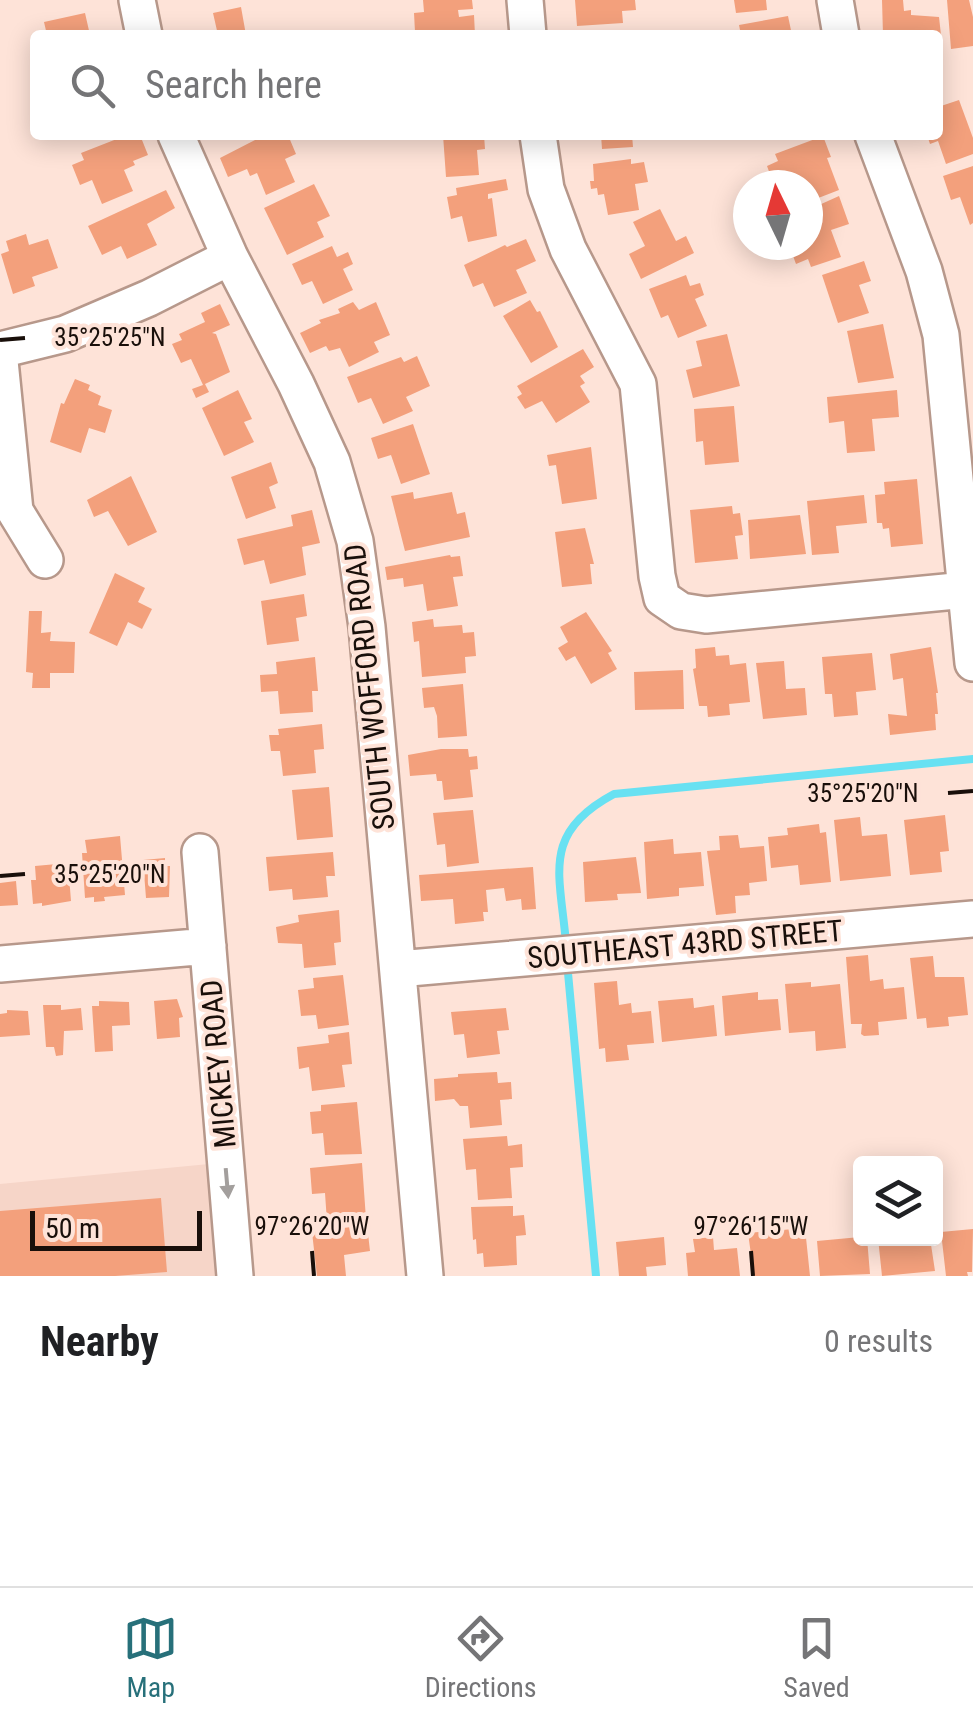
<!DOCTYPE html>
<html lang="en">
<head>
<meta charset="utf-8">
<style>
  :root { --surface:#fff; --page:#f6f6f6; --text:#202124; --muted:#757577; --line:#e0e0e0; --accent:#27707a }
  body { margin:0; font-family:"Roboto Condensed",sans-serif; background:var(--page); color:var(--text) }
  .controls { position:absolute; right:30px; bottom:30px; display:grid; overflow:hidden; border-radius:10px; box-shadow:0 5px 25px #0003 }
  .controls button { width:90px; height:90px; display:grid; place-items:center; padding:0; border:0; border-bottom:2px solid var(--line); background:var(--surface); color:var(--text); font:50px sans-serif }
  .compass { position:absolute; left:733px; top:170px; width:90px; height:90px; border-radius:50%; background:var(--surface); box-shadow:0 5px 25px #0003; rotate:355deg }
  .scale { position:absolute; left:30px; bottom:25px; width:172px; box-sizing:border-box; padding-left:10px; border:5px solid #190f0a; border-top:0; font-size:28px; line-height:35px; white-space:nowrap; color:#190f0a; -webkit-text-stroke:8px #fee3d8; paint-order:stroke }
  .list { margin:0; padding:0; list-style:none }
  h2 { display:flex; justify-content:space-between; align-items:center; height:130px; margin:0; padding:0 40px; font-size:42px }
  h2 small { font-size:32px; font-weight:400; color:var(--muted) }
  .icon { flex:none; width:55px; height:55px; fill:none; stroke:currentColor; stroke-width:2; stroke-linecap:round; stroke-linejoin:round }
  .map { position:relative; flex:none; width:973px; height:1276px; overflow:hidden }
  .search { position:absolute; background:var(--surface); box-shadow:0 5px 25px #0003; left:30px; right:30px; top:30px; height:110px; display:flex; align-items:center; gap:25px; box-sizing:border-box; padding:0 35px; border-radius:10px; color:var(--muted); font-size:38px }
  .sheet { height:310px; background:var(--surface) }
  nav { display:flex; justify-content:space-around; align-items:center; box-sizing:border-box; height:140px; border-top:2px solid var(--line); background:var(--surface); font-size:28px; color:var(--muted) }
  nav a { display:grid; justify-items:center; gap:5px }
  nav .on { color:var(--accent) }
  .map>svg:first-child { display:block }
  .built { fill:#f6d5c8 }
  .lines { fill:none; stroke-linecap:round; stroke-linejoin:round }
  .stream { stroke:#68e1f2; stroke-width:8 }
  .building { fill:#f3a07c }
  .minor-casing { stroke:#b7988b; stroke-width:40 }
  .minor { stroke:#fff; stroke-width:35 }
  .oneway { fill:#a39f9d }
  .ticks { fill:none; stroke:#190f0a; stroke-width:4 }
  .labels { text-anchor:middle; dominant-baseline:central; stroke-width:8; stroke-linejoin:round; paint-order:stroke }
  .street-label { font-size:30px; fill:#190f0a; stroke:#fee3d8 }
  .ticks-label { font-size:25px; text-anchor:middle; fill:#190f0a; stroke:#fee3d8; stroke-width:8; stroke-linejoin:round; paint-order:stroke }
</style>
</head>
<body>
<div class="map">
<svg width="973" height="1276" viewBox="0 0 973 1276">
  <rect width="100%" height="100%" fill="#fee3d8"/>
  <path class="built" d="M209,1164L221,1276H0V1184Z"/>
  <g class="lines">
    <path class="stream" d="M566,943C560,873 541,833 614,794L973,759
      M567,962L596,1276"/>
  </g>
  <path class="building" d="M423,0H472L473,9L458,10L459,17L474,15L475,35L415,32L414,13L424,12Z
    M575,0H635L636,10L622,11L623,23L577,26Z
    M734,0H766L767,10L736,13Z
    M882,0H903L904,11L911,10V15L939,17L941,35H883Z
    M947,0H969L973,17V46L951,49Z
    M241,7L246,35H218L213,13Z
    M85,13L90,35H47L44,22Z
    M788,16L792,35H741L739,25Z
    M959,100L973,138V154L946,164L938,141L930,144L927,135H938V107Z
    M127,135H140L148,155L133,161L135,165L124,170L133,191L102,204L92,180L80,185L72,165L84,160L81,153Z
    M265,135H274L275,139L288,135L296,154L285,159L295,182L266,195L257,173L250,176L247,169L228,177L220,158Z
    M443,135H484L485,149L477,150L479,175L446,177Z
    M601,135H632L633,147L602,149Z
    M823,136L831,157L827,158L839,190L808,202V185H774L767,166L778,161L775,154Z
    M631,159V164L644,162L648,182L635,184L639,210L608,215L604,194L598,195L597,188L591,189L590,181H594L593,164Z
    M973,166V223L970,225L960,197L951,200L943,176Z
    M506,179L508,190L488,194V199L492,198L497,236L468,242L462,216L451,219L447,197L457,195L456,188Z
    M314,184L330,216L317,222L324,237L287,255L264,208Z
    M166,190L175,208L147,224L157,245L127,259L121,246L102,255L88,226Z
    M839,196L849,224L831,230L841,257L811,267L808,259L796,264L789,245H808V210Z
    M660,209L676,241L686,236L694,253L641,279L629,254L645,246L633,222Z
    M26,234L29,245L48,239L58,268L32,277L35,286L13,294L1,254L9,251L6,241Z
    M526,239L536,261L516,270L527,293L494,307L483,283L473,287L464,265L505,245L507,247Z
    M332,246L337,257L348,252L353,264L343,269L353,290L323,304L312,281L302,285L292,264Z
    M864,261L871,281L859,285L869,313L838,323L822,275Z
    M686,275L690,286L700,283L704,295L695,299L707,326L678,338L668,315L661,318L649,289Z
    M530,300L537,312L540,311L558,347L531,363L503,316Z
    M353,302L359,310L376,302L390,335L374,342L379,352L349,367L340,348L329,351L326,346L310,353L300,333L321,323L319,320L340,313L338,309Z
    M220,304L230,325L212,333L216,334L230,372L205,384L209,392L196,398L192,389L203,385L191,359L181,363L172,344L182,340L179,334L205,322L201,313Z
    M883,324L894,378L858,383L847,331Z
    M727,334L740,386L693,398L686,370L702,366L696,341Z
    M583,349L594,367L580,376L585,383L580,386L590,402L556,423L542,401L525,409L517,397L522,394L517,386Z
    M417,356L430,386L406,397L413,411L383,424L371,398L358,403L347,377L401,357L404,362Z
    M75,379L90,385L88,390L101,396L98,405L112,410L105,433L89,428L81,453L50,442L61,403L64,404Z
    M238,390L252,419L244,422L254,442L224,456L202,408Z
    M897,390L899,417L872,419L875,451L847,453L844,421L829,423L827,397Z
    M734,406L739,462L705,465L703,441L696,442L694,409Z
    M413,424L430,474L401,484L391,455L378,459L371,438Z
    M591,447L597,499L562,504L556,465L549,466L547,455Z
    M271,462L278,483L269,487L276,508L246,519L231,477Z
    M131,476L157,532L128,546L108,511L94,517L87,500Z
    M917,479L923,544L891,547L889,528L883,529L882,523H877L875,495L885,494L884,482Z
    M413,492L414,499L452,492L457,514L465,512L470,537L405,551L391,496Z
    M864,495L867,523L836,526L839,553L812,555L807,501Z
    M732,506L733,514L740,513L743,535L735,536L738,559L695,563L690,510Z
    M312,510L320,543L302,547L306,575L270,584L264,560L244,565L237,539L293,526L291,515Z
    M800,515L806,554L750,559L748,520Z
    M585,528L594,564H590L592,584L562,587L555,532Z
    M450,555L451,557L460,556L463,576L453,577L458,606L427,611L423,584L404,587L403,578L387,580L385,567Z
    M115,573L145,588L138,602L152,609L142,629L128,622L117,646L89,633Z
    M304,594L307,616L296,618L299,641L267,645L261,601Z
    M29,611H42L41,633L51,632L50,641L75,642L74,673H50V688H32L33,673L26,672Z
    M586,612L612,651L608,653L617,669L591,684L575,656L566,661L558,648L568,642L560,627Z
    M433,619L434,627L462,625L463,633L474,632L476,656L465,657L466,673L422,677L419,641L414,642L412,622Z
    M715,647L716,656L729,655L730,665L746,663L750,702L729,704L730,715L708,717L707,706H699L693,669L696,668L695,649Z
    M931,647L938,693H936L938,714H935L936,730L890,735L888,714L907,716L903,678L893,680L890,654Z
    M872,653L876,690L856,692L858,715L834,717L832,694H825L822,657Z
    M315,657L318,691H312L313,712L280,714L278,691L261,692L260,675L277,674L276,662Z
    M784,661L786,689L805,688L807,715L763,719L756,663Z
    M683,670L684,709L635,710L634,672Z
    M463,684L467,736L438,738L437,716L434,707L424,708L422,688Z
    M322,724L324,749L314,750L316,773L283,776L280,751H271L269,735H279L278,729Z
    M441,749H468L469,757L477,756L478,769L470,770L473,797L444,800L442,781H437L436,774L410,776L408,755Z
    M329,787L333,837L297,840L292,790Z
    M473,810L479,863L447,867L445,844L437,845L433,813Z
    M945,815L949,851L940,852L942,872L910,875L904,820Z
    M860,817L862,836L887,834L891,876L840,881L834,820Z
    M819,824L820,833L826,832L831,882L800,885L798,865L771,868L768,837L788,835L787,828Z
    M738,835L740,848L764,846L767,881L749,883L750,895L735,896L736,913L716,915L707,851L720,850L719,836Z
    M120,836L125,895L104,897L105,901L94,902V897L85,898L82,853H87L85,840Z
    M673,839L674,854L701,852L704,886L679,888V896L647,899L644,842Z
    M333,852L335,876H326L328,897L293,900L292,889L269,891L266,857Z
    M636,857L641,893L617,894L618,900L585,902L583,862Z
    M165,858V866H170L169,897L146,898L143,860Z
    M68,863L71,901L42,906V903L33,904L31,880H36L35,866Z
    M533,867L536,909L522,910L521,899L506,901L504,888L486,890L488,912H483L484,921L455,924L453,899L421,901L419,875Z
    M16,881L18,905L0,906V883Z
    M339,910L341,942L334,943L336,965L304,968L302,944L278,943L276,927L299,922L298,915Z
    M868,955L870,981L883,979L884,989L904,987L907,1019L878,1022L879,1035L864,1036L861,1034L862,1024H851L846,957Z
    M933,956L935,977H964L968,1015L948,1017L949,1026L927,1028L926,1018L917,1019L910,958Z
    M343,975L349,1025L318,1029L316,1015L301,1016L298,990L314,988L313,978Z
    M617,981L619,1005L631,1003L632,1013L651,1011L654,1043L627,1045L629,1060L606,1062L605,1048L599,1049L594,983Z
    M811,982V987L840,984L846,1048L816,1051L815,1031L789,1033L785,984Z
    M758,992V1000L778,999L781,1030L725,1036L722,996Z
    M693,998L694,1008L714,1005L717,1036L662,1042L658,1001Z
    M177,999L183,1017L179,1018L180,1037L157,1039L154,1001Z
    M99,1001L129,1002L130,1025L112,1026L113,1051L95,1052L92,1006H99Z
    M43,1005H61V1010L81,1008L83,1030L64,1031L63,1055L56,1056L54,1047H46Z
    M506,1008L509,1030L497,1031L500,1054L467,1058L464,1034L454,1035L451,1012Z
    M7,1010L28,1011L30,1035L0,1037V1014L7,1013Z
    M349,1032L352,1064L342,1065L345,1087L312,1091L309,1067L299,1069L297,1047L329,1043L328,1035Z
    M497,1072L498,1083L511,1082L512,1099L500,1100L502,1125L470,1128L468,1106H460L454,1099L435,1101L434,1079L458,1077V1074Z
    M357,1102L362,1154L325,1155L323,1133L312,1134L310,1112L321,1111V1105Z
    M507,1136L508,1146L522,1144L523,1167L510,1168L512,1198L478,1200L476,1169L466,1170L463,1139Z
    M362,1163L366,1219L327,1222L325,1193L312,1194L310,1168Z
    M161,1198L167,1272L115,1276H0V1211Z
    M513,1206V1216L524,1215L526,1235L516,1236L517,1265L484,1267L483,1253L477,1254L476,1239L473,1240L471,1207Z
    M367,1225L370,1251L344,1255L346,1276H317L312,1232Z
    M805,1228L810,1276H754L748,1233Z
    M973,1229L972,1272H967L968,1276H946L941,1232Z
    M664,1237L666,1265L646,1267L647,1276H619L616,1242Z
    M713,1237L714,1250L737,1248L740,1276H688L686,1253L695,1252L693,1239Z
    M860,1237L867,1238L870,1274L820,1276L817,1241Z
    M878,1238H930L935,1271L882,1276Z"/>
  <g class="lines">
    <g class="minor-casing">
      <path id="minor" d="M137,0L144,35
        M525,0L528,35
        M835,0L841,35
        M176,135L230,257L296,384L332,462L355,541L367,627L425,1276
        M538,135L546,189L568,249L638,384L657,576L662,598L681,611L706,615L966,590
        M873,135L924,271L941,335L973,663
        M0,350L65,334L149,298L230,257
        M0,361L15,511L45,560
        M200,852L235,1276
        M0,964L208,946
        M398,969L973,919"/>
    </g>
    <use href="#minor" class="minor"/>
  </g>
  <defs><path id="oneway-solid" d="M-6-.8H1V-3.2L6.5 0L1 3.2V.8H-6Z" transform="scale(2.5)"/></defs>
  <use class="oneway" href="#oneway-solid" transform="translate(227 1183) rotate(85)"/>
  <path class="ticks" d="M0,340L25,338M948,793L973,791M0,876L25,874M312,1251L314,1276M751,1251L753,1276"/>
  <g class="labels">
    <g class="street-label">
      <text transform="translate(369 687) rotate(-96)">SOUTH WOFFORD ROAD</text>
      <text transform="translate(685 944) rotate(-5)">SOUTHEAST 43RD STREET</text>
      <text transform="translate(218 1064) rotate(-95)">MICKEY ROAD</text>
    </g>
  </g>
  <g class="ticks-label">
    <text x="110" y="346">35°25'25"N</text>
    <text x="863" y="802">35°25'20"N</text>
    <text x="110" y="883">35°25'20"N</text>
    <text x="312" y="1235">97°26'20"W</text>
    <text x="751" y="1235">97°26'15"W</text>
  </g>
</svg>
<div class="controls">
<button><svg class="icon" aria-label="layers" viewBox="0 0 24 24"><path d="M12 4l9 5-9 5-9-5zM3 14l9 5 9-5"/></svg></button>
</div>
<svg class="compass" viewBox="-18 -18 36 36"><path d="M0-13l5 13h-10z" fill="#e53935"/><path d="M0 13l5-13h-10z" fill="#757577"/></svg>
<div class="scale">50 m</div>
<div class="search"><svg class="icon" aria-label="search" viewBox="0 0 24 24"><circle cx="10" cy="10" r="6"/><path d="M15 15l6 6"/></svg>Search here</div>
</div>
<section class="sheet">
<h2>Nearby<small>0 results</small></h2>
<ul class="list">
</ul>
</section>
<nav>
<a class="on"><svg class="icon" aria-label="map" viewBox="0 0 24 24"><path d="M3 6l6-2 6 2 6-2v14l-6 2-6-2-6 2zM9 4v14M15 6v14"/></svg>Map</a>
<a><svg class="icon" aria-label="directions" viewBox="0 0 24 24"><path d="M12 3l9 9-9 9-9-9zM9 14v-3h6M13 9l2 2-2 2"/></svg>Directions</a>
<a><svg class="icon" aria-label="saved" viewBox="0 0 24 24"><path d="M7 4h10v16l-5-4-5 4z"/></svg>Saved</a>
</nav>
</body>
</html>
